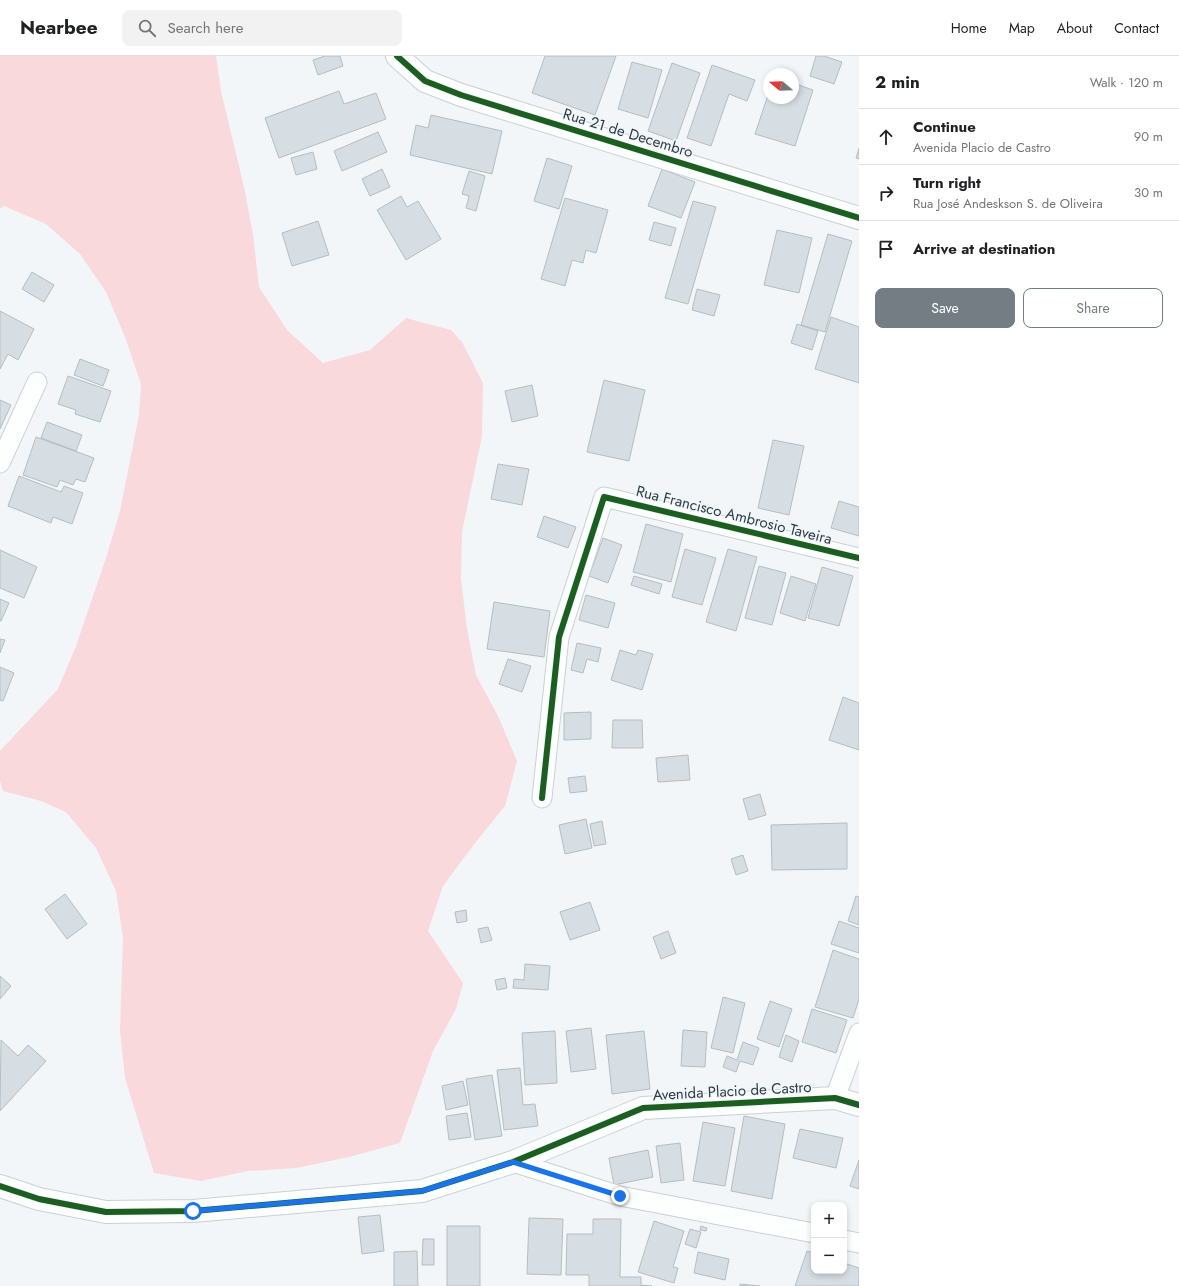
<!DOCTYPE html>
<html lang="en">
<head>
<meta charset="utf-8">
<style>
  :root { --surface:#fff; --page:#f2f2f2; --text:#202124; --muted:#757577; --line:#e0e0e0; --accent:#737d83 }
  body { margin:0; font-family:Jost,sans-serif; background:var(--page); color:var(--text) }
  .controls { position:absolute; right:12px; bottom:12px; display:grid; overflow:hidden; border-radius:8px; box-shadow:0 2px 6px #0003 }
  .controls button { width:36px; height:36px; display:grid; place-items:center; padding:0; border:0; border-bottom:1px solid var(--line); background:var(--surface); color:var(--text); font:20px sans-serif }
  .compass { position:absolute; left:763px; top:12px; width:36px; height:36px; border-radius:50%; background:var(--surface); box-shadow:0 2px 6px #0003; rotate:289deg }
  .stop { position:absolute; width:12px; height:12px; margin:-9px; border:3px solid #1a73e8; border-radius:50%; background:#fff }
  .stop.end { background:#1a73e8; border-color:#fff; box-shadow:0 1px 4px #0008 }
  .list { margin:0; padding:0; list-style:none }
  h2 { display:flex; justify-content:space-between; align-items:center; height:52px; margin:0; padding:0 16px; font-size:17px }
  h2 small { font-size:13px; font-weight:400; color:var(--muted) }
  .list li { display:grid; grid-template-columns:26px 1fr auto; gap:12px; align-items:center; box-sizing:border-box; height:56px; padding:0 16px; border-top:1px solid var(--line) }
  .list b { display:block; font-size:15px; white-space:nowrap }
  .list p { margin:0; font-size:13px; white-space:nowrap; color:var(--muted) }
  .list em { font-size:13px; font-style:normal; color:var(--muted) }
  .actions { display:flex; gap:8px; padding:12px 16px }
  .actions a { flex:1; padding:9px 0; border:1px solid var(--accent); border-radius:8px; text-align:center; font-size:14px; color:var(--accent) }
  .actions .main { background:var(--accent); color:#fff }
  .icon { flex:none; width:22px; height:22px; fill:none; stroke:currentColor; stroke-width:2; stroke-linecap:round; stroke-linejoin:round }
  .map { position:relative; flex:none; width:859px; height:1230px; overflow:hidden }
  header { display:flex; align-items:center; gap:24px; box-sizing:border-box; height:56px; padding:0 20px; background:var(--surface); border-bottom:1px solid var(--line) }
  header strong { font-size:19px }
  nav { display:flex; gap:22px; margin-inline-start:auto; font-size:14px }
  .search { width:280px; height:36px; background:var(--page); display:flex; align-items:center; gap:10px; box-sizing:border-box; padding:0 14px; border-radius:8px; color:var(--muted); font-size:15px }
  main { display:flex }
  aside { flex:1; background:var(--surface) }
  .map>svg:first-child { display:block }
  .green { fill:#f9d9db }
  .building { fill:#d6dee3; stroke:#b6bdc1 }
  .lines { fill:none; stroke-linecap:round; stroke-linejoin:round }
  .minor-casing { stroke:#c9d1d6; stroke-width:21 }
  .tertiary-casing { stroke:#c9d1d6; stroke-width:24 }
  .minor { stroke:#fdfefe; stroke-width:19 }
  .tertiary { stroke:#fdfefe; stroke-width:22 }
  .cycleway-casing { stroke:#f1f7fb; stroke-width:8 }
  .cycleway { stroke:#1b5e20; stroke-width:6 }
  .route { stroke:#1a73e8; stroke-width:5 }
  .labels { text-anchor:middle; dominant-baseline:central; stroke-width:3; stroke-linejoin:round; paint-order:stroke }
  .street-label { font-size:15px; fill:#2e3c43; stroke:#f1f7fb }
</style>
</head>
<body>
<header>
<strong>Nearbee</strong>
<div class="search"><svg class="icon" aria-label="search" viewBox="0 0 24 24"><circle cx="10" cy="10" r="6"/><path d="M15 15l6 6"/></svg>Search here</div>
<nav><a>Home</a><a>Map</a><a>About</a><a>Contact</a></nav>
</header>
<main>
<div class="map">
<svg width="859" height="1230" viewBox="0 0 859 1230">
  <rect width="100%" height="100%" fill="#f3f6f9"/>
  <path class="green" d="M0,0H216L221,35L244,131L253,178L259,231L287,274L323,307L370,294L406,262L451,274L462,286L483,327L482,380L462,476L461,523L467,573L476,619L499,662L517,705L505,750L475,787L443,830L428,875L463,927L456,953L433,995L400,1087L349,1101L296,1112L248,1115L201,1125L154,1117L125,1022L120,975L123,881L116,835L96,792L66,756L41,745L3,735L0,725V695L58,633L76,590L107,499L120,455L139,359L141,328L125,281L106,236L80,198L46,168L4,150L0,153Z"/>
  <path class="building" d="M325,0H340L343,10L318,19L313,4Z
    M545,0H616L595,59L532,37Z
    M816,0H824L842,6L834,28L810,20Z
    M632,6L662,14L648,62L618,53Z
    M672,7L700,17L676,85L648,75Z
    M712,9L755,24L747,45L729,38L711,90L687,82Z
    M793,27L813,34L795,90L755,78L769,36V42H793Z
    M339,35L344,48L376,37L386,63L279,102L265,62Z
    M431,59L502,75L492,118L410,99L416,69L428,72Z
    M378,76L387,96L342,115L334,95Z
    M859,92V103L856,102Z
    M313,96L317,113L296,119L291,102Z
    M547,102L572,110L559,153L534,145Z
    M382,113L390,131L370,140L362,123Z
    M662,113L695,126L681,162L648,150Z
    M469,115L485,120L476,155L466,152L469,140L462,138Z
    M401,140L407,151L418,145L441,183L406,204L377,154Z
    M565,142L608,154L596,197L586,194L583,207L572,204L565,230L541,223Z
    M693,145L716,151L688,248L665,242Z
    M318,165L329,199L292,210L282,177Z
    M654,166L676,172L671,190L649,184Z
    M777,174L812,182L799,237L764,229Z
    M828,178L852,185L825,276L801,269Z
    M32,216L54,229L44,246L22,233Z
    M697,233L720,239L714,260L692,254Z
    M0,255L34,273L18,304L8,298L0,313Z
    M831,261L859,271V327L815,313Z
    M797,268L818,275L812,294L791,287Z
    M80,303L109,314L103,330L74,319Z
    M68,320L111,335L100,366L75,358L76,354L58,348Z
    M604,324L645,334L629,405L587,396Z
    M532,329L538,360L512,366L505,335Z
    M0,344L11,349L0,373Z
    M47,366L82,379L76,395L41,382Z
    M36,381L94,402L85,426L76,423L73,429L60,424L57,431L23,419Z
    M773,384L804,390L789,459L758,452Z
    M498,408L529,413L522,449L491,443Z
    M19,420L61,436L64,430L83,437L72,468L53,461L51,467L8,450Z
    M839,445L859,451V480L831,472Z
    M544,460L576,471L568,492L537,481Z
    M646,468L683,478L671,526L633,516Z
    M603,482L622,489L608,527L589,520Z
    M685,493L716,502L702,549L672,541Z
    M728,493L757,501L736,575L706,566Z
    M0,494L37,511L24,542L0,532Z
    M759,510L786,517L772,569L745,562Z
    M822,511L853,520L839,570L808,562Z
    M634,520L662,528L659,538L631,529Z
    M791,520L816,528L805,565L780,557Z
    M586,539L615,547L608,572L579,564Z
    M0,543L9,547L1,565H0Z
    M494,546L550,555L544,601L487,593Z
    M0,583L5,584L0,597Z
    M577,587L601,592L598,606L587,603L583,617L571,614Z
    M620,594L636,599L638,594L653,598L642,634L611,624Z
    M508,603L531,610L522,636L499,628Z
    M0,611L14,617L3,645L0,644Z
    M843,641L859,647V694L829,684Z
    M591,656V683L564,684V657Z
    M613,664H642L643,692H612Z
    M688,699L690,724L658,726L656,702Z
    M585,720L587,735L570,737L568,722Z
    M760,738L766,759L749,764L743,743Z
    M586,763L592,792L565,798L559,769Z
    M602,765L606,788L594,790L590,768Z
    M847,767V813L772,814L771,769Z
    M743,799L748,815L736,819L731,803Z
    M65,838L87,868L67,883L45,853Z
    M856,840L859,841V869L848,865Z
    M590,846L600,874L570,884L560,856Z
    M466,854L467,865L457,867L455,856Z
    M839,865L859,872V897L831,888Z
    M488,871L492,884L481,887L478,873Z
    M668,875L676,897L661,903L653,881Z
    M833,894L859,903V943L853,962L815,951Z
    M525,908L550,910L548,934L513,932L514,923L524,924Z
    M0,920L11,930L0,943Z
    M505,922L507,932L497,934L495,924Z
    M723,941L745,947L733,997L711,992Z
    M770,945L792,953L779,991L757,983Z
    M812,953L847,964L836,997L802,986Z
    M591,972L596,1013L571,1016L566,975Z
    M683,974L707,976L705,1011L681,1010Z
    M555,975L557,1027L525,1029L522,977Z
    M644,975L650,1033L612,1038L606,979Z
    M786,979L799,985L792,1006L779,1001Z
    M1,984L18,1000L28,989L46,1005L0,1055Z
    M743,986L759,992L753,1009L740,1005L736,1016L723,1011L727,1000L737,1004Z
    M520,1012L523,1049L535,1048L538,1070L504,1074L497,1014Z
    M492,1019L502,1080L475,1084L466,1023Z
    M463,1025L468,1049L446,1054L442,1030Z
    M467,1057L471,1081L449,1084L446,1060Z
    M744,1060L785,1068L772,1143L731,1135Z
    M703,1066L735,1072L725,1130L693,1125Z
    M800,1073L843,1082L836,1112L793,1102Z
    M680,1087L684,1124L661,1127L656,1090Z
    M648,1094L653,1121L614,1129L609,1102Z
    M859,1104V1133L850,1130Z
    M380,1159L384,1195L362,1198L358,1161Z
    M529,1162L563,1163L561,1219L527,1218Z
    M593,1163H621L620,1221H641V1229L652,1230H589V1219H566L567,1178H593Z
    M654,1165L684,1175L673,1211L678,1212L674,1227L638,1216Z
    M447,1170H480V1230H447Z
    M701,1170L707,1172L706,1175L700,1174Z
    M690,1173L701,1176L696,1192L685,1188Z
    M423,1183H434V1209H422Z
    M417,1195L418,1230H394V1196Z
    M807,1195L814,1197V1215H844V1207L859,1212V1230H795Z
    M698,1196L729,1203L725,1224L694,1217Z
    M740,1228L760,1230H740Z"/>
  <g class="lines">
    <g class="minor-casing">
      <path id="minor" d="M0,407L37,326
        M542,742L559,581L604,441L859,502
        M835,1042L859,977
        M513,1106L620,1140L814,1177
        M844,1184L859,1187"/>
    </g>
    <g class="tertiary-casing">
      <path id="tertiary" d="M397,0L425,25L461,39L859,162
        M0,1130L39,1143L106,1156L193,1155L422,1135L513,1106L643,1052L835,1042L859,1049"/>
    </g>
    <use href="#minor" class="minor"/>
    <use href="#tertiary" class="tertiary"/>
    <g class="cycleway-casing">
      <path id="cycleway" d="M397,0L425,25L461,39L859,162
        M542,742L559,581L604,441L859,502
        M0,1130L39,1143L106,1156L193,1155L422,1135L513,1106L643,1052L835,1042L859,1049"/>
    </g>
    <use href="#cycleway" class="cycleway"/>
  </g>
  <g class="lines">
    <path class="route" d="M193,1155L422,1135L513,1106L620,1140"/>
  </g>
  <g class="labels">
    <g class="street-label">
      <text transform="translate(628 77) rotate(17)">Rua 21 de Decembro</text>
      <text transform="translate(734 459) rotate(14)">Rua Francisco Ambrosio Taveira</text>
      <text transform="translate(732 1035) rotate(-3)">Avenida Placio de Castro</text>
    </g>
  </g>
</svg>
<div class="controls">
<button>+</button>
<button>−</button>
</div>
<svg class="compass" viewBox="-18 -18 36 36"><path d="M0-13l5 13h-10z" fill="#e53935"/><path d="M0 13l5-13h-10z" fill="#757577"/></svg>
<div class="stop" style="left:193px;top:1155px"></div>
<div class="stop end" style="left:620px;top:1140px"></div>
</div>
<aside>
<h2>2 min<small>Walk · 120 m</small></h2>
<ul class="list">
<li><svg class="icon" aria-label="ahead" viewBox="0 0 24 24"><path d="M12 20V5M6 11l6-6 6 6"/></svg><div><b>Continue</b><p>Avenida Placio de Castro</p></div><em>90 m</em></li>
<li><svg class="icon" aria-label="right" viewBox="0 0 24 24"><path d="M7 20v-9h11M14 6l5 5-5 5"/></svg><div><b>Turn right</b><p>Rua José Andeskson S. de Oliveira</p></div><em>30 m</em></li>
<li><svg class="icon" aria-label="arrive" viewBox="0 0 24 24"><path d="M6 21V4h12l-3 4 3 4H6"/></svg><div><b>Arrive at destination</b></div></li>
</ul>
<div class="actions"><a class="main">Save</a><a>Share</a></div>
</aside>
</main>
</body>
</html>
